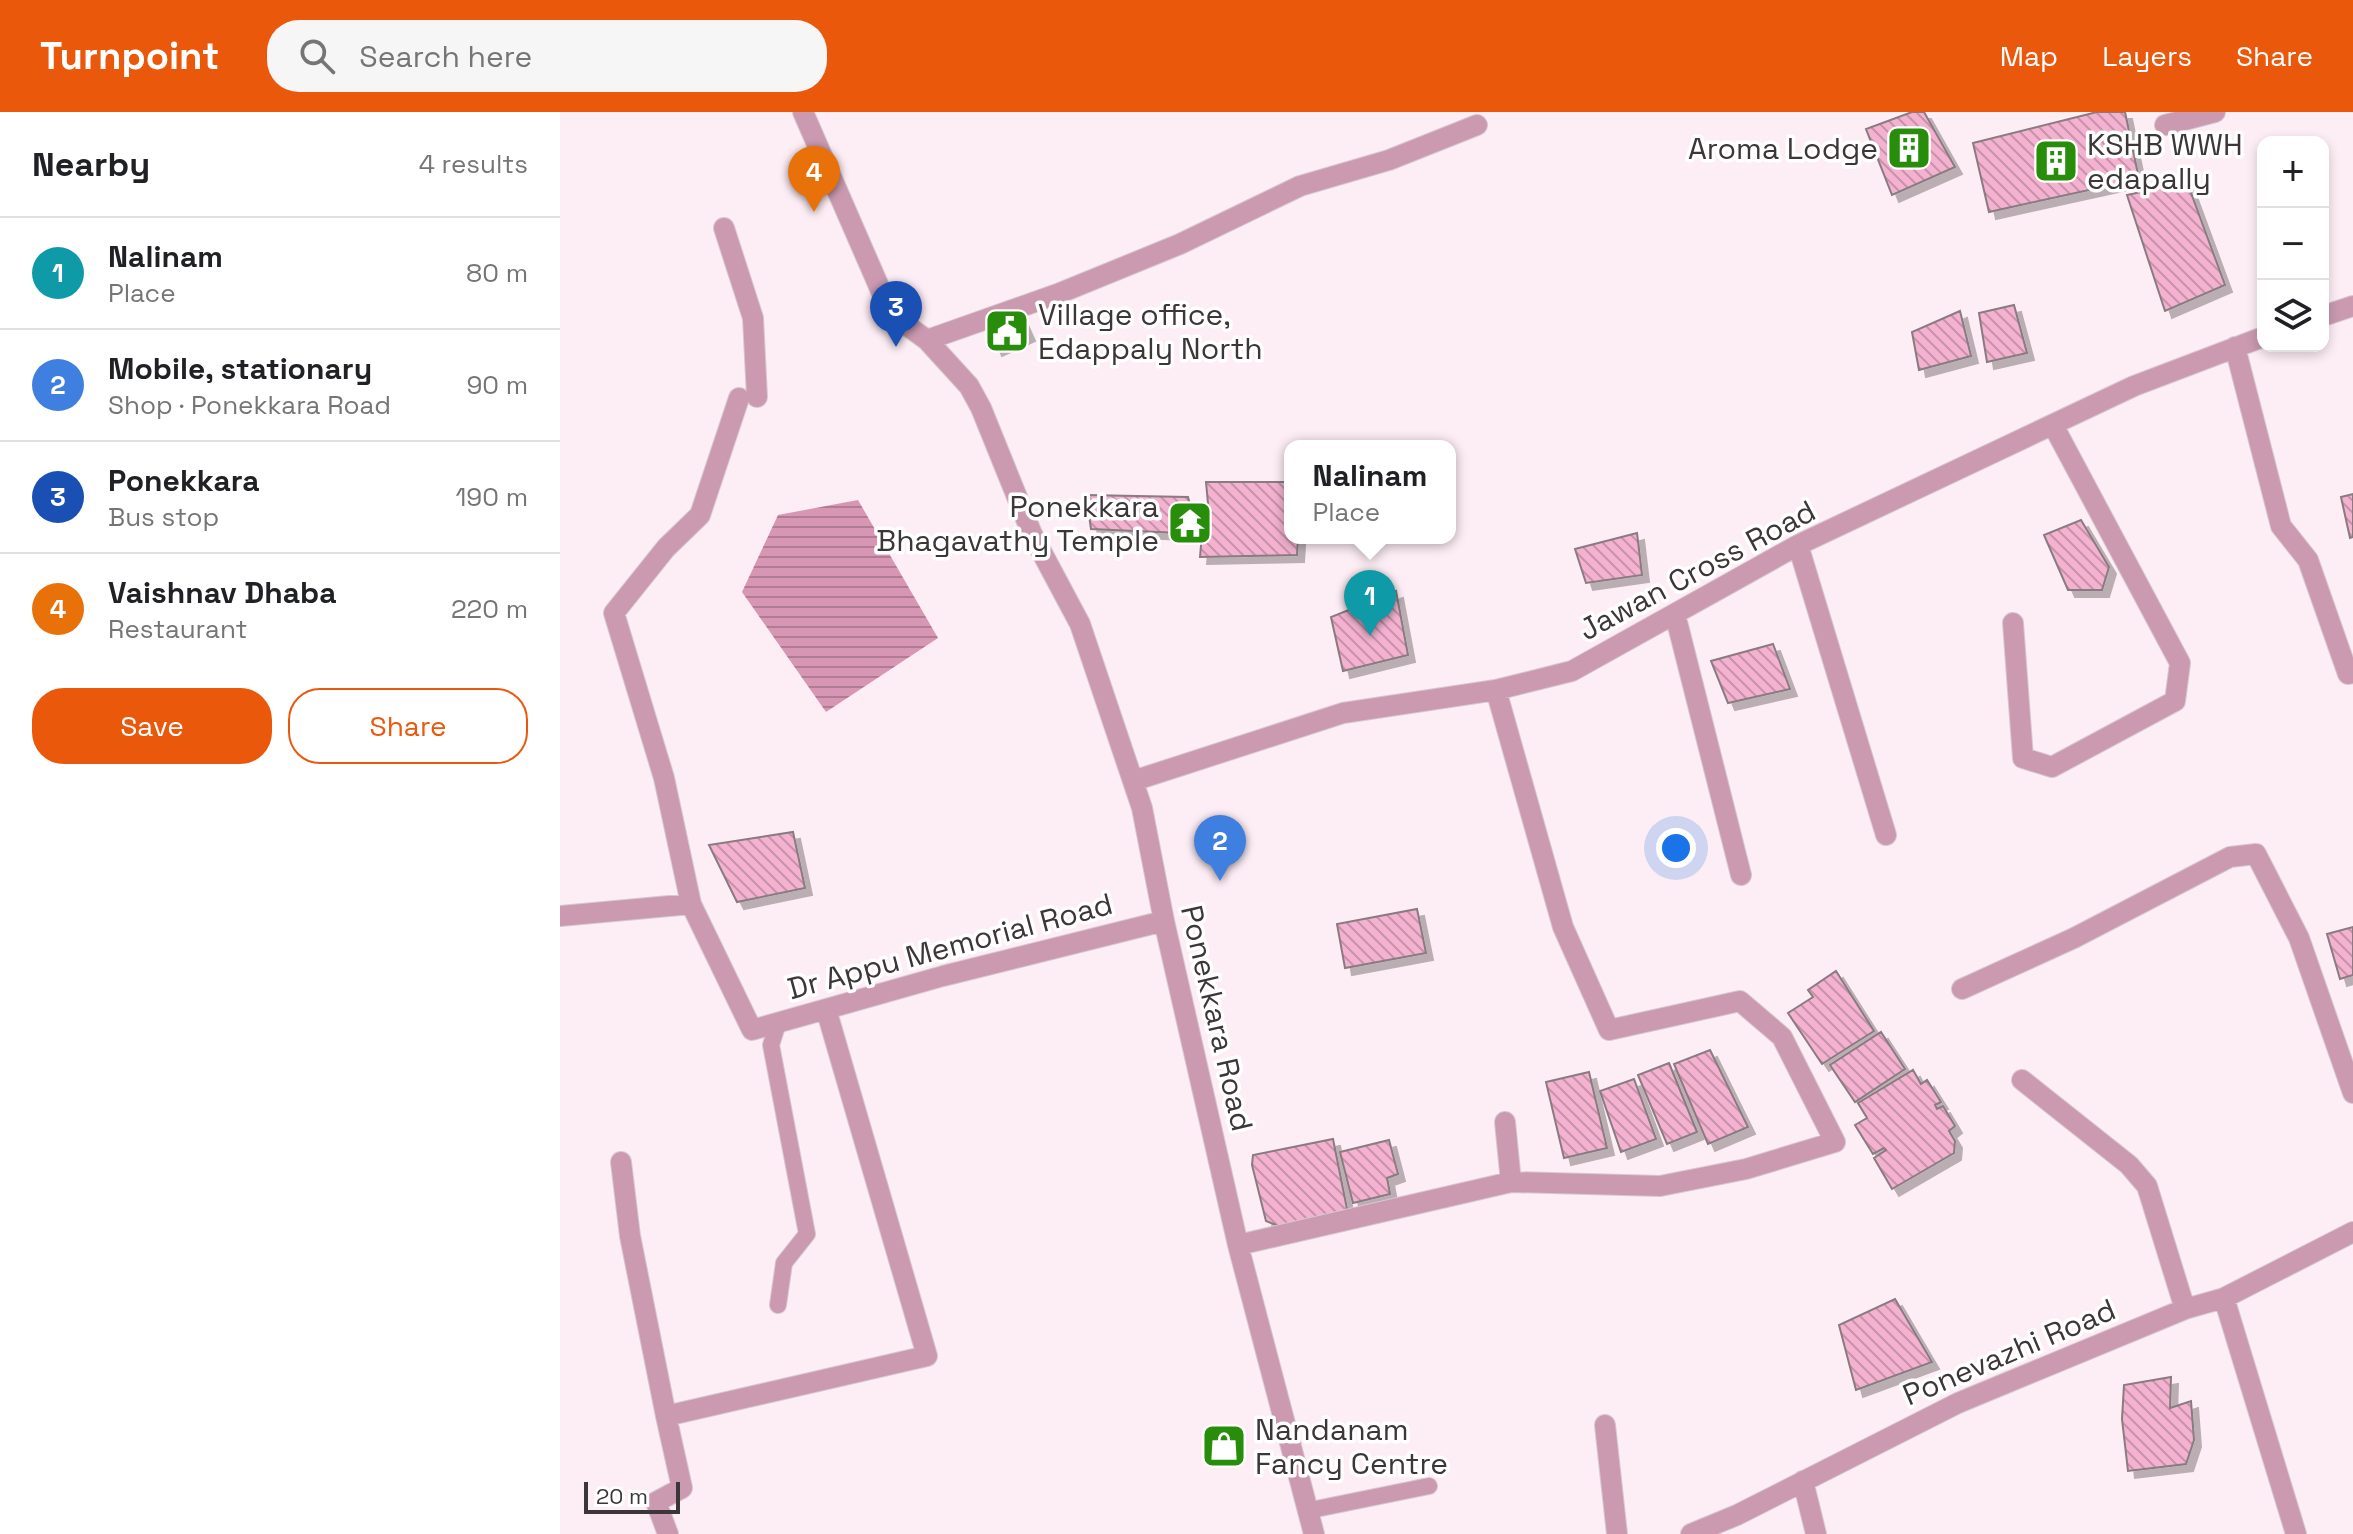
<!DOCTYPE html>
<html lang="en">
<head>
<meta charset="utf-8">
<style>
  :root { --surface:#fff; --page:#f6f6f6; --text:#202124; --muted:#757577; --line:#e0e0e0; --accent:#ea580c }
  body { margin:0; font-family:"Space Grotesk",sans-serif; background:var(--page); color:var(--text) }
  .controls { position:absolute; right:24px; top:24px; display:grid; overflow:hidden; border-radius:16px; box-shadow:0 4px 12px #0003 }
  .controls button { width:72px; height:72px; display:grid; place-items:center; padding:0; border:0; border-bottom:2px solid var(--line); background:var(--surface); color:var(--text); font:40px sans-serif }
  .scale { position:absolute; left:24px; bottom:20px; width:96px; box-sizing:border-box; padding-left:8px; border:4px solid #3c3639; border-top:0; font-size:22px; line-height:28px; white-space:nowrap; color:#3c3639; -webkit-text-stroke:6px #fff; paint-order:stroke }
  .you { position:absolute; left:1116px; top:736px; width:28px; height:28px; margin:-20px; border:6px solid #fff; border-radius:50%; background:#1a73e8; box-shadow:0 0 0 12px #1a73e833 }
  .badge { display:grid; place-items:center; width:52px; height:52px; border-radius:50%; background:var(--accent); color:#fff; font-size:26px; font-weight:700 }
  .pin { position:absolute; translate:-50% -66px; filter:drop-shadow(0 2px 4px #0008) }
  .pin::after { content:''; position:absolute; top:42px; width:28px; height:24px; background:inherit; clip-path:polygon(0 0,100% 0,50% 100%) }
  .popup { position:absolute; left:724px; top:328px; width:172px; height:104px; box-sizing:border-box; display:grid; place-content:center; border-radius:16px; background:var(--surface); filter:drop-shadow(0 2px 6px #0005); font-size:26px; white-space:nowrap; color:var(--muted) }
  .popup b { font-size:30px; color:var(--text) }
  .popup::after { content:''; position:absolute; left:50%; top:100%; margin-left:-16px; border:16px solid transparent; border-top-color:var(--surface) }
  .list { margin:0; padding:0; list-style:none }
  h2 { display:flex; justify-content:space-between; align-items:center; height:104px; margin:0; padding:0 32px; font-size:34px }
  h2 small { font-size:26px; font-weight:400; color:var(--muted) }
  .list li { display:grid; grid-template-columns:52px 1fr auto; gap:24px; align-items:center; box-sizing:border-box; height:112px; padding:0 32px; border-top:2px solid var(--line) }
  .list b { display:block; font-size:30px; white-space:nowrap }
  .list p { margin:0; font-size:26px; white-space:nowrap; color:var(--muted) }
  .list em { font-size:26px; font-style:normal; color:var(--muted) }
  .actions { display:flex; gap:16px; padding:24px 32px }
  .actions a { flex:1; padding:18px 0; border:2px solid var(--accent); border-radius:32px; text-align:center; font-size:28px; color:var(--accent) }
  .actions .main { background:var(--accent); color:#fff }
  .icon { flex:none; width:44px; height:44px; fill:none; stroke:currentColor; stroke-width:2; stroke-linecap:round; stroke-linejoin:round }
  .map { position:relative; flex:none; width:1793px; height:1422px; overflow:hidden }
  header { display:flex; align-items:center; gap:48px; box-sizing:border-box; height:112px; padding:0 40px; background:var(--accent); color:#fff }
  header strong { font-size:38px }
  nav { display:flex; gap:44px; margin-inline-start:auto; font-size:28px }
  .search { width:560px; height:72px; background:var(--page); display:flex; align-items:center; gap:20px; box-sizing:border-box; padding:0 28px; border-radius:32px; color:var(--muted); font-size:30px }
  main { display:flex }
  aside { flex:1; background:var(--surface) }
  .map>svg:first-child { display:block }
  .water { fill:url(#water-rules) }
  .building { fill:url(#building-back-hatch); stroke:#897b81; stroke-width:2; filter:url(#shadow) }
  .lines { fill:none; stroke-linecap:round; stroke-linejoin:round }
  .lane-casing { stroke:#d6c8cf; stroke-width:18 }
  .street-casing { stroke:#d6c8cf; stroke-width:22 }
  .lane { stroke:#cb9ab0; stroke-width:16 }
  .street { stroke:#cb9ab0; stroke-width:20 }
  .labels { text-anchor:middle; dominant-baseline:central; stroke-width:7; stroke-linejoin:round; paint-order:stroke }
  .poi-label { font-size:30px; fill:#3c3639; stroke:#fff; text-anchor:start }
  .street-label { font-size:30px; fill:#3c3639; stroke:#fff }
</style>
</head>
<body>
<header>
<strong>Turnpoint</strong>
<div class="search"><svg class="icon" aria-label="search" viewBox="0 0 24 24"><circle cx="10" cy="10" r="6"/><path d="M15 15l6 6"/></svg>Search here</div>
<nav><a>Map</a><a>Layers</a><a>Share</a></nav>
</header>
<main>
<aside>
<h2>Nearby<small>4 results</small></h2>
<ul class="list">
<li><span class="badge" style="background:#0f9aa8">1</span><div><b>Nalinam</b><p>Place</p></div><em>80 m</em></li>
<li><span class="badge" style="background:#3f7fe0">2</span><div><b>Mobile, stationary</b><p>Shop · Ponekkara Road</p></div><em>90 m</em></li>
<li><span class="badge" style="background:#1a4fb4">3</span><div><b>Ponekkara</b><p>Bus stop</p></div><em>190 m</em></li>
<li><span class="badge" style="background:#e8710a">4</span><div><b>Vaishnav Dhaba</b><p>Restaurant</p></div><em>220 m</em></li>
</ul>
<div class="actions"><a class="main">Save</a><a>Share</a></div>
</aside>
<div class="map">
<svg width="1793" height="1422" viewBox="0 0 1793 1422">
  <defs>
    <pattern id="water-rules" width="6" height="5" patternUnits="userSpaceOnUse" patternTransform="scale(2)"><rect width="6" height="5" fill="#d797b4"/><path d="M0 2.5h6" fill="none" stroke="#b07c93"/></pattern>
    <pattern id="building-back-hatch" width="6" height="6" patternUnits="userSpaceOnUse" patternTransform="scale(2)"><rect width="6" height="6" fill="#f4b2d0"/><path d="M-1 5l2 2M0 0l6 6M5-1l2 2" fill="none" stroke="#c792aa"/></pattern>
    <filter id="shadow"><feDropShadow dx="7" dy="7" stdDeviation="0" flood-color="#0004"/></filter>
  </defs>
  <rect width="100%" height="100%" fill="#fdedf4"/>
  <path class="water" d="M298,388L378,526L266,600L182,480L218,403Z"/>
  <path class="building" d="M1352,0H1364L1395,55L1332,83L1306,17Z
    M1537,0H1565L1579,67L1429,100L1413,31Z
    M1627,70L1665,173L1605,199L1567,83Z
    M1454,193L1467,241L1427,250L1419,201Z
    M1400,199L1411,244L1359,258L1352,220Z
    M459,202L468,222L435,237L426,215Z
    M646,370H730V426H738L737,443L640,445L642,422L531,417L526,383L628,385L633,404L649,402Z
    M1793,382V425L1790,426L1781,385Z
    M1521,408L1549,455L1542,478H1508L1484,423Z
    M1077,421L1082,463L1026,471L1015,437Z
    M836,479L848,543L783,559L771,505Z
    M1213,532L1230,577L1168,591L1151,549Z
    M233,720L245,776L177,790L149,733Z
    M857,797L866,841L785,856L777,812Z
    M1793,815V863L1780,867L1767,822Z
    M1276,859L1314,919L1262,952L1228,901L1253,885L1248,878Z
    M1321,920L1345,957L1295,990L1270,953Z
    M1150,938L1188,1015L1148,1032L1114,952Z
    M1109,951L1137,1020L1107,1032L1078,963Z
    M1353,958L1361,972L1367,968L1381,990L1375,993L1377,997L1383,994L1395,1014L1389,1019L1395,1029L1394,1041L1332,1077L1314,1046L1326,1038L1324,1036L1313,1042L1295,1013L1307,1006L1298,991Z
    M1029,960L1047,1036L1004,1046L986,970Z
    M1074,967L1096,1027L1061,1040L1040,979Z
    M773,1027L788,1102L721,1115L706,1109L692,1053L693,1043Z
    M829,1028L838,1062L827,1066L830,1082L793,1091L780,1040Z
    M1335,1187L1372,1250L1296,1278L1279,1213Z
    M1611,1265L1610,1296L1631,1289L1634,1328L1626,1352L1568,1359L1562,1307L1564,1273Z"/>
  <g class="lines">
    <g class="lane-casing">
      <path id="lane" d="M218,911L211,933L247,1122L224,1151L218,1193
        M746,1399L869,1374"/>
    </g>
    <g class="street-casing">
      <path id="street" d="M243,0L331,202L367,228L409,274L421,296L472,422L520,512L582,696L604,809L678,1133L754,1422
        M1605,13L1655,0
        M164,116L193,206L197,285
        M1763,204L1793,194
        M367,228L500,181L620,132L740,74L829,48L917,13
        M1675,235L1721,414L1748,448L1788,562L1793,561
        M179,286L140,403L106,436L54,501L104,666L131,792L192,918L383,864L604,809
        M1238,433L1326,723
        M1115,502L1181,763
        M1453,511L1463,646L1492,655L1615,589L1620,551L1493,313
        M936,578L1003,815L1049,918L1180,889L1222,925L1275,1030L1186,1057L1100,1074L951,1070
        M573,669L783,601L936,578L1012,559L1238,433L1574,274L1703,225
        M0,804L131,792
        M1402,877L1514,826L1670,745L1696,742L1739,826L1793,981
        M1462,968L1569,1053L1587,1074L1625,1197
        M61,1050L70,1124L106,1304L367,1244L266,897
        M678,1133L951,1070L945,1010
        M1664,1186L1736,1422
        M106,1304L122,1376L96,1390L108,1422
        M1045,1313L1057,1422
        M1243,1369L1256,1422
        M1131,1422L1177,1403L1398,1291L1625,1197L1664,1186L1793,1120"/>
    </g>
    <use href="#lane" class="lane"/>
    <use href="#street" class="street"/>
  </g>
  <defs>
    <g id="building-square" transform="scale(2.3)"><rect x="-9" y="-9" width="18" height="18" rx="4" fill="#278d0a" stroke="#fff"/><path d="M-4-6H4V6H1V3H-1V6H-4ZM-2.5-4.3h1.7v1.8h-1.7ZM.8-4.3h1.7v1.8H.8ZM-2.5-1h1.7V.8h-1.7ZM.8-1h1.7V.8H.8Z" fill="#fff"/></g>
    <g id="civic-square" transform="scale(2.3)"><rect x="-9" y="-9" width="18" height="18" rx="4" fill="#278d0a" stroke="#fff"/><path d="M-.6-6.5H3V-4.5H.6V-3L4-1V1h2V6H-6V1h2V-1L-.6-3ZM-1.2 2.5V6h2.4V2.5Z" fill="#fff"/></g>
    <g id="temple-square" transform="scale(2.3)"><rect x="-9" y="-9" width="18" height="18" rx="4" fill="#278d0a" stroke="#fff"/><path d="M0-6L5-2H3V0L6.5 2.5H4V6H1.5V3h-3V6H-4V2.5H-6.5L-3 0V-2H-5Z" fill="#fff"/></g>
    <g id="shop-square" transform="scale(2.3)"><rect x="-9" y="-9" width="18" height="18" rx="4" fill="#278d0a" stroke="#fff"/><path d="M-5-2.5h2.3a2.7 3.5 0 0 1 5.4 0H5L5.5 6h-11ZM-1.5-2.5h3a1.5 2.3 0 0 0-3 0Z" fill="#fff"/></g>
  </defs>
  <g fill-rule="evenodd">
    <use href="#building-square" x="1349" y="36"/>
    <use href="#building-square" x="1496" y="49"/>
    <use href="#civic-square" x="447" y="219"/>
    <use href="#temple-square" x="630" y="411"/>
    <use href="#shop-square" x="664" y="1334"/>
  </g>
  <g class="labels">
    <g class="poi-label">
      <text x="1527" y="32">KSHB WWH<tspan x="1527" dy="34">edapally</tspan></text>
      <text x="1318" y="36" text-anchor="end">Aroma Lodge</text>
      <text x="478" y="202">Village office,<tspan x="478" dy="34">Edappaly North</tspan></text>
      <text x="599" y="394" text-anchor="end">Ponekkara<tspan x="599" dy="34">Bhagavathy Temple</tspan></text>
      <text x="695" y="1317">Nandanam<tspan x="695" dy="34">Fancy Centre</tspan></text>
    </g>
    <g class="street-label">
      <text transform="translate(1137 458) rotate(-28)">Jawan Cross Road</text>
      <text transform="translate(390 834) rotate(-15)">Dr Appu Memorial Road</text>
      <text transform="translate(657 906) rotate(77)">Ponekkara Road</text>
      <text transform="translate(1449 1240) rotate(-23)">Ponevazhi Road</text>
    </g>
  </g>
</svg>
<div class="controls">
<button>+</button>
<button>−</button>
<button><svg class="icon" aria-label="layers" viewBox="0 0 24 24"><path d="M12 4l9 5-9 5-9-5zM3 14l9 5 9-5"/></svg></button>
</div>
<div class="scale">20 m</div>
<div class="you"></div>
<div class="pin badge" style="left:810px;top:524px;background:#0f9aa8">1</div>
<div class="popup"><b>Nalinam</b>Place</div>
<div class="pin badge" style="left:660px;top:769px;background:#3f7fe0">2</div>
<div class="pin badge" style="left:336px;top:235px;background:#1a4fb4">3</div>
<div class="pin badge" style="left:254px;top:100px;background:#e8710a">4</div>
</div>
</main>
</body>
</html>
